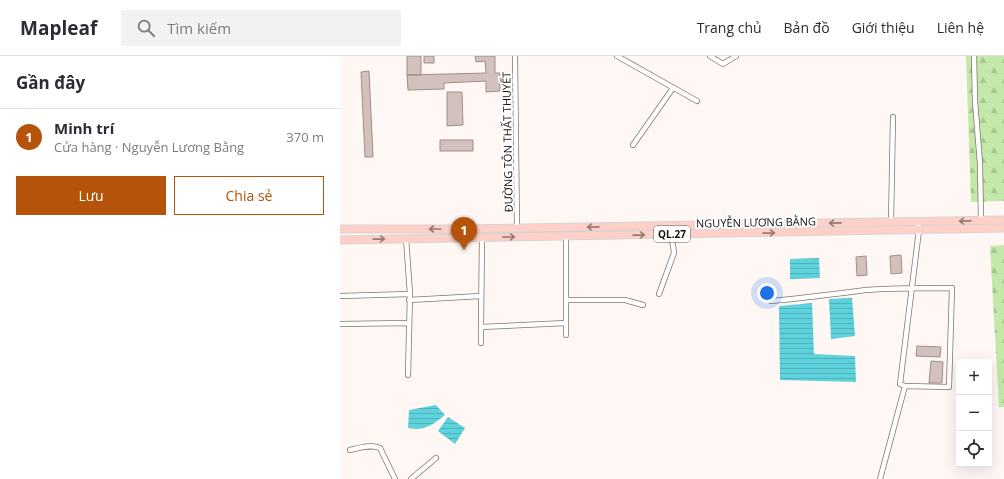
<!DOCTYPE html>
<html lang="vi">
<head>
<meta charset="utf-8">
<style>
  :root { --surface:#fff; --page:#f2f2f3; --text:#2b2b33; --muted:#7c7c81; --line:#e1e1e2; --accent:#b45309 }
  body { margin:0; font-family:"Open Sans",sans-serif; background:var(--page); color:var(--text) }
  .controls { position:absolute; right:12px; bottom:12px; display:grid; overflow:hidden; border-radius:0px; box-shadow:0 4px 16px #0002 }
  .controls button { width:36px; height:36px; display:grid; place-items:center; padding:0; border:0; border-bottom:1px solid var(--line); background:var(--surface); color:var(--text); font:20px sans-serif }
  .you { position:absolute; left:427px; top:237px; width:14px; height:14px; margin:-10px; border:3px solid #fff; border-radius:50%; background:#1a73e8; box-shadow:0 0 0 6px #1a73e833 }
  .badge { display:grid; place-items:center; width:26px; height:26px; border-radius:50%; background:var(--accent); color:#fff; font-size:13px; font-weight:700 }
  .pin { position:absolute; translate:-50% -33px; filter:drop-shadow(0 1px 2px #0008) }
  .pin::after { content:''; position:absolute; top:21px; width:14px; height:12px; background:inherit; clip-path:polygon(0 0,100% 0,50% 100%) }
  .list { margin:0; padding:0; list-style:none }
  h2 { display:flex; justify-content:space-between; align-items:center; height:52px; margin:0; padding:0 16px; font-size:17px }
  h2 small { font-size:13px; font-weight:400; color:var(--muted) }
  .list li { display:grid; grid-template-columns:26px 1fr auto; gap:12px; align-items:center; box-sizing:border-box; height:56px; padding:0 16px; border-top:1px solid var(--line) }
  .list b { display:block; font-size:15px; white-space:nowrap }
  .list p { margin:0; font-size:13px; white-space:nowrap; color:var(--muted) }
  .list em { font-size:13px; font-style:normal; color:var(--muted) }
  .actions { display:flex; gap:8px; padding:12px 16px }
  .actions a { flex:1; padding:9px 0; border:1px solid var(--accent); border-radius:0px; text-align:center; font-size:14px; color:var(--accent) }
  .actions .main { background:var(--accent); color:#fff }
  .icon { flex:none; width:22px; height:22px; fill:none; stroke:currentColor; stroke-width:2; stroke-linecap:round; stroke-linejoin:round }
  .map { position:relative; flex:none; width:664px; height:423px; overflow:hidden }
  header { display:flex; align-items:center; gap:24px; box-sizing:border-box; height:56px; padding:0 20px; background:var(--surface); border-bottom:1px solid var(--line) }
  header strong { font-size:19px }
  nav { display:flex; gap:22px; margin-inline-start:auto; font-size:14px }
  .search { width:280px; height:36px; background:var(--page); display:flex; align-items:center; gap:10px; box-sizing:border-box; padding:0 14px; border-radius:0px; color:var(--muted); font-size:15px }
  main { display:flex }
  aside { flex:1; background:var(--surface) }
  .map>svg:first-child { display:block }
  .forest { fill:url(#forest-firs) }
  .water { fill:url(#water-rules) }
  .building { fill:#d2c1bd; stroke:#9e8e8a }
  .lines { fill:none; stroke-linecap:round; stroke-linejoin:round }
  .minor-casing { stroke:#82736d; stroke-width:6 }
  .primary-casing { stroke:#d5d4d3; stroke-width:9 }
  .minor { stroke:#fff; stroke-width:4.5 }
  .primary { stroke:#ffd0c8; stroke-width:7 }
  .oneway { stroke:#967a74 }
  .labels { text-anchor:middle; dominant-baseline:central; stroke-width:4; stroke-linejoin:round; paint-order:stroke }
  .shield { fill:#fff; stroke:#5b5856; stroke-width:1 }
  .shield-label { font-size:10px; font-weight:bold; fill:#15100d }
  .street-label { font-size:11px; fill:#15100d; stroke:#fff }
</style>
</head>
<body>
<header>
<strong>Mapleaf</strong>
<div class="search"><svg class="icon" aria-label="search" viewBox="0 0 24 24"><circle cx="10" cy="10" r="6"/><path d="M15 15l6 6"/></svg>Tìm kiếm</div>
<nav><a>Trang chủ</a><a>Bản đồ</a><a>Giới thiệu</a><a>Liên hệ</a></nav>
</header>
<main>
<aside>
<h2>Gần đây<small></small></h2>
<ul class="list">
<li><span class="badge">1</span><div><b>Minh trí</b><p>Cửa hàng · Nguyễn Lương Bằng</p></div><em>370 m</em></li>
</ul>
<div class="actions"><a class="main">Lưu</a><a>Chia sẻ</a></div>
</aside>
<div class="map">
<svg width="664" height="423" viewBox="0 0 664 423">
  <defs>
    <pattern id="forest-firs" width="22" height="20" patternUnits="userSpaceOnUse"><rect width="22" height="20" fill="#c4e8a9"/><path d="M5 1l3.5 6h-7zM16 11l3.5 6h-7z" fill="#a8c690"/></pattern>
    <pattern id="water-rules" width="6" height="5" patternUnits="userSpaceOnUse"><rect width="6" height="5" fill="#5dd2dd"/><path d="M0 2.5h6" fill="none" stroke="#50b3bc"/></pattern>
  </defs>
  <rect width="100%" height="100%" fill="#fef7f4"/>
  <path class="forest" d="M626,0H664V145L631,146Z
    M664,189V351H659L650,190Z"/>
  <path class="water" d="M479,202L480,222L450,223V203Z
    M512,242L515,280L491,283L489,243Z
    M472,247L474,298L515,300L516,326L440,324L439,250Z
    M96,349L105,359C92,369 86,375 68,372L69,354Z
    M108,361L125,372L115,388L98,375Z"/>
  <path class="building" d="M67,0H81V19H67Z
    M84,0H94V7H84Z
    M135,0H155V17H160V35L146,36V25L104,27V33L68,34L67,19L146,17L145,5L136,6Z
    M29,15L33,101H25L21,16Z
    M107,36H122L123,69L107,70Z
    M100,84H133V95H100Z
    M561,199L562,217L551,218L550,200Z
    M526,200L527,219L517,220L516,201Z
    M577,290L601,291L600,301L576,300Z
    M591,305L603,306L602,327H589Z"/>
  <g class="lines">
    <g class="minor-casing">
      <path id="minor" d="M175,0L177,172
        M277,0L357,45
        M370,0L383,8L396,0
        M634,0L635,45L640,108L641,165
        M293,89L333,32
        M551,166L553,61
        M226,180V279
        M142,181L141,271L226,267
        M66,182L70,238L68,319
        M319,238L334,197L333,189L330,178
        M0,240L70,238
        M69,244L141,240
        M226,244H285L303,249
        M431,245C463,242 494,238 526,234C555,232 584,232 612,232L609,331L565,330L560,328L579,174L578,166
        M0,268L69,267
        M141,271V287
        M10,394C19,392 31,388 40,392L55,423
        M71,423L96,402
        M540,423L565,330"/>
    </g>
    <g class="primary-casing">
      <path id="primary" d="M0,173H119L664,164
        M0,184L664,172"/>
    </g>
    <use href="#minor" class="minor"/>
    <use href="#primary" class="primary"/>
  </g>
  <defs><path id="oneway-shaft" d="M-6 0H5M1.5-3L5.5 0L1.5 3" fill="none" stroke-width="1.6" stroke-linecap="round" stroke-linejoin="round"/></defs>
  <g class="oneway">
    <use href="#oneway-shaft" transform="translate(625 165) rotate(179)"/>
    <use href="#oneway-shaft" transform="translate(495 167) rotate(179)"/>
    <use href="#oneway-shaft" transform="translate(253 171) rotate(179)"/>
    <use href="#oneway-shaft" transform="translate(95 173) rotate(180)"/>
    <use href="#oneway-shaft" transform="translate(429 177) rotate(-1)"/>
    <use href="#oneway-shaft" transform="translate(299 179) rotate(-1)"/>
    <use href="#oneway-shaft" transform="translate(169 181) rotate(-1)"/>
    <use href="#oneway-shaft" transform="translate(39 183) rotate(-1)"/>
  </g>
  <g class="labels">
    <rect class="shield" x="314" y="170" width="36" height="16" rx="3"/>
    <g class="shield-label">
      <text x="332" y="178">QL.27</text>
    </g>
    <g class="street-label">
      <text transform="translate(167 86) rotate(-91)">ĐƯỜNG TÔN THẤT THUYẾT</text>
      <text transform="translate(416 166) rotate(-1)">NGUYỄN LƯƠNG BẰNG</text>
    </g>
  </g>
</svg>
<div class="controls">
<button>+</button>
<button>−</button>
<button><svg class="icon" aria-label="locate" viewBox="0 0 24 24"><circle cx="12" cy="12" r="6"/><path d="M12 2v4M12 18v4M2 12h4M18 12h4"/></svg></button>
</div>
<div class="you"></div>
<div class="pin badge" style="left:124px;top:194px">1</div>
</div>
</main>
</body>
</html>
